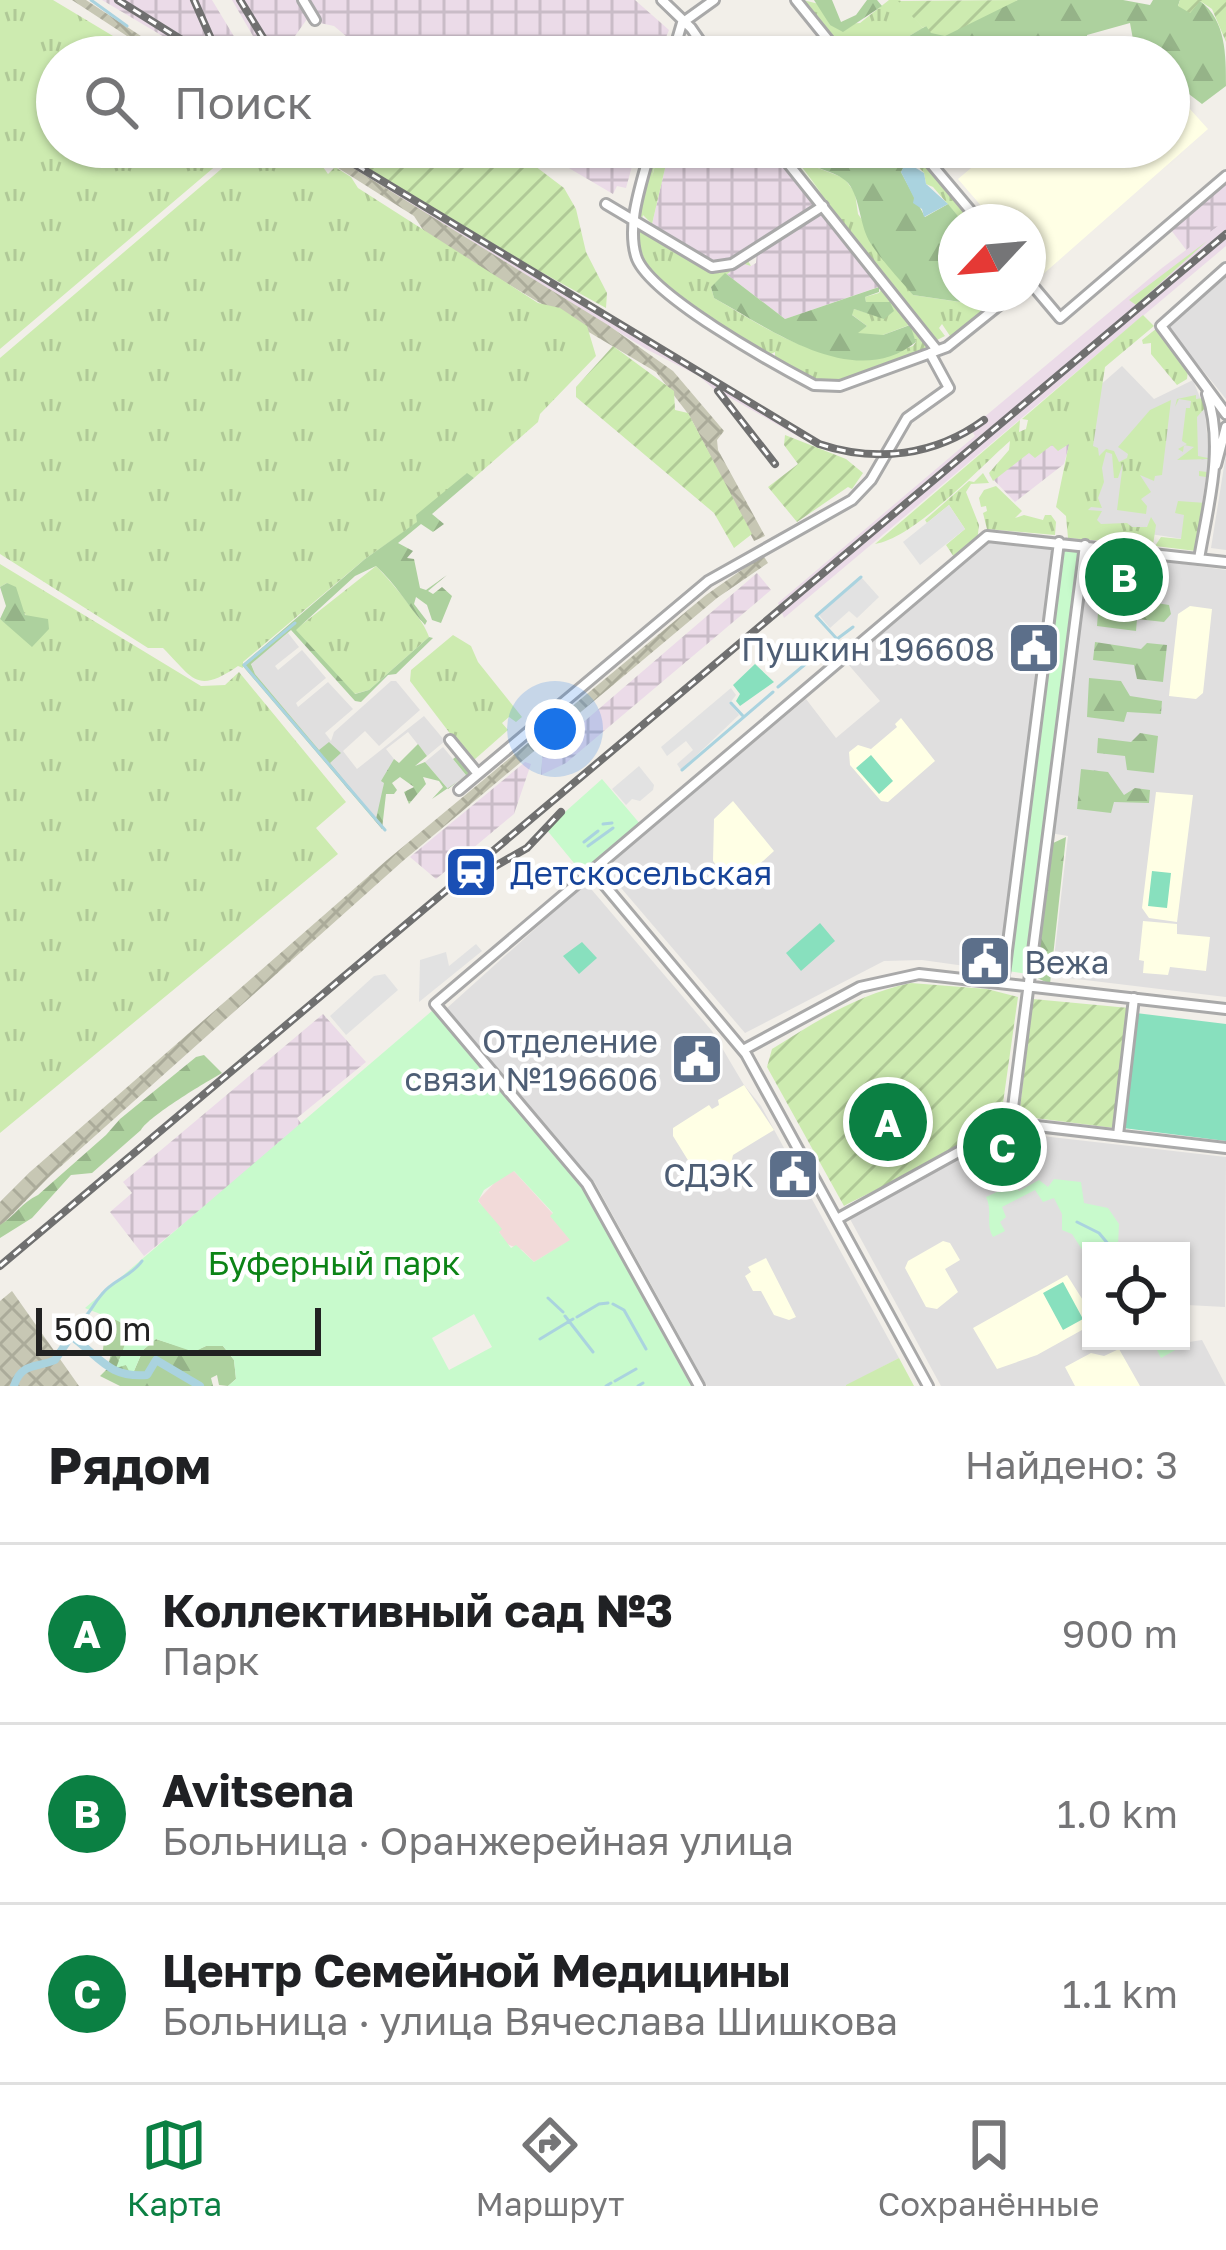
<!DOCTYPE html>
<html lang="ru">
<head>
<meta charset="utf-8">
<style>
  :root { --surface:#fff; --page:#f2f2f2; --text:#202124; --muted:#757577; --line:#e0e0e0; --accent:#0b8043 }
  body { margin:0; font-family:"Golos Text",sans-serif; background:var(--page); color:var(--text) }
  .controls { position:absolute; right:36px; bottom:36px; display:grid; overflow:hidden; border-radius:0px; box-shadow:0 3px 9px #0004 }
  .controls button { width:108px; height:108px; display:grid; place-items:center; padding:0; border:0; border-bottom:3px solid var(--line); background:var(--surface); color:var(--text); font:60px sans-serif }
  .compass { position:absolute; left:938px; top:204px; width:108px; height:108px; border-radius:50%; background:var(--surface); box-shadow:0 3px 9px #0004; rotate:244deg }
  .scale { position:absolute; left:36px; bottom:30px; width:285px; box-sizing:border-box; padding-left:12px; border:6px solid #222; border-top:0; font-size:33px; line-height:42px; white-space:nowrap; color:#222; -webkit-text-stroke:9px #fff; paint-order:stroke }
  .you { position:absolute; left:555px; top:729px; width:42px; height:42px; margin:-30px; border:9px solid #fff; border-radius:50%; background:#1a73e8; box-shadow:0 0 0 18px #1a73e833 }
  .badge { display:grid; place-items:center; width:78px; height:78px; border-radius:50%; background:var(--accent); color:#fff; font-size:39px; font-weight:700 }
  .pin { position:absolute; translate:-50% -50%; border:6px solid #fff; box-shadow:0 3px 12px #0006 }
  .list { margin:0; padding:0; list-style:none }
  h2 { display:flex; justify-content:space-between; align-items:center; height:156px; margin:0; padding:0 48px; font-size:51px }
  h2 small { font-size:39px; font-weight:400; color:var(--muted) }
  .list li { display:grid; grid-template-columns:78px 1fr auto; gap:36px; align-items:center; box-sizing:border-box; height:180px; padding:0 48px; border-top:3px solid var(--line) }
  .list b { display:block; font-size:45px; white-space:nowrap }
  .list p { margin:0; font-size:39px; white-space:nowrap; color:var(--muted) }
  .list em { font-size:39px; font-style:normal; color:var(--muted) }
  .icon { flex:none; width:66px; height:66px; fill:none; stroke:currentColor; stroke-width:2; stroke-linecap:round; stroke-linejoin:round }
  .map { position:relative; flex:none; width:1226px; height:1386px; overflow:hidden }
  .search { position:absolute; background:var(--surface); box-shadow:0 3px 9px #0004; left:36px; right:36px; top:36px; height:132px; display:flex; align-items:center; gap:30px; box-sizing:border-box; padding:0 42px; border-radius:66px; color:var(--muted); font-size:45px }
  .sheet { height:696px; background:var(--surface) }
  nav { display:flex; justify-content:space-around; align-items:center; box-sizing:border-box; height:168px; border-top:3px solid var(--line); background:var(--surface); font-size:33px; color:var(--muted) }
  nav a { display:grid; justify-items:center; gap:6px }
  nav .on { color:var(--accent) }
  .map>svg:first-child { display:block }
  .residential { fill:#e0dfdf; fill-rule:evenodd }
  .commercial { fill:#f2dad9 }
  .industrial { fill:url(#industrial-grid) }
  .education { fill:#ffffe5 }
  .railway { fill:#ebdbe8 }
  .construction { fill:url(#construction-cross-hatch) }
  .grass { fill:url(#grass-tufts) }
  .forest { fill:url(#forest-firs) }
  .park { fill:#c8facc; fill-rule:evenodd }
  .garden { fill:url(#garden-furrows) }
  .pitch { fill:#88e0be }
  .parking { fill:#e2e2e2 }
  .water { fill:#aad3df }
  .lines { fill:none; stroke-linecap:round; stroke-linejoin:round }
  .stream { stroke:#aad3df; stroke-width:3 }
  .river { stroke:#aad3df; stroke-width:8 }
  .minor-casing { stroke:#a9a9a9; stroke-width:14 }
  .minor { stroke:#fff; stroke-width:8 }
  .rail-casing { stroke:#707070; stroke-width:8 }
  .rail { stroke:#fff; stroke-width:3; stroke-dasharray:9; stroke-linecap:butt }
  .labels { text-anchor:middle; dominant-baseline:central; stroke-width:9; stroke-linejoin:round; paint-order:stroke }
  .service-label { font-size:33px; fill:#4e5e75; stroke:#fff; text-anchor:end }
  .transit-label { font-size:33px; fill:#164399; stroke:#fff; text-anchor:start }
  .park-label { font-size:33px; fill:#0c8416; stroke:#fff }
</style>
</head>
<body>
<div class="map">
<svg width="1226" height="1386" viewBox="0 0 1226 1386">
  <defs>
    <pattern id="industrial-grid" width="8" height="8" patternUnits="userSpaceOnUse" patternTransform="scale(3)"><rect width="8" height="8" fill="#ebdbe8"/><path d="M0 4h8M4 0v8" fill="none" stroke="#c9bcc7"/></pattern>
    <pattern id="construction-cross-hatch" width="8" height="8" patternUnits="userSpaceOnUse" patternTransform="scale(3)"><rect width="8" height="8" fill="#c7c7b4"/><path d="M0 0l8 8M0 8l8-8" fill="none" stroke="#abab9a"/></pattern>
    <pattern id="grass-tufts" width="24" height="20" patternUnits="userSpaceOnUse" patternTransform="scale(3)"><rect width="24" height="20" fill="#cdebb0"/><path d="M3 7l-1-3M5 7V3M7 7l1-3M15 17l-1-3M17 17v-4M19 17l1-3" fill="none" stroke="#b0c997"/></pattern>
    <pattern id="forest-firs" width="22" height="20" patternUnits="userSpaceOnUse" patternTransform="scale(3)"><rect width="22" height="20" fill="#add19e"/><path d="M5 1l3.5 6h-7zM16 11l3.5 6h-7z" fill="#95b388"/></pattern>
    <pattern id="garden-furrows" width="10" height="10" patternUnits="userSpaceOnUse" patternTransform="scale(3)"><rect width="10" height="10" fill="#cdebb0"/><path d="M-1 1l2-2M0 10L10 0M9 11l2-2" fill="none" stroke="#b0c997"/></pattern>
  </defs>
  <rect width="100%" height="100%" fill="#f2efe9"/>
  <path class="residential" d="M1226,275V399L1166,325Z
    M1122,366L1154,399L1193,380L1205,410L1209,458L1196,541L1085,524L1098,387Z
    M1226,454V550L1211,548Z
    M990,541L1054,548L1001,971L922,960L884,961L745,1033L604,868L806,699L836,738L880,701L847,663Z
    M1088,551L1226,570V997L1052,976L1068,836L1050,833Z
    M288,633L299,647L275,666L278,670L302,650L326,678L296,703L298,707L328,682L353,709L325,733L331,741L334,732L391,681H396L420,710L379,746L365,731L343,751L357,769L424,716L445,741L427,756L408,732L386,749L394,759L384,783L378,821L255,674L251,663Z
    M443,747L466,775L448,789L425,762Z
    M586,883L712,1031L744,1085L761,1106L899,1358L846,1386H707L595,1183L447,1008Z
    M1008,1132L1226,1157L1225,1307L1187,1305L1189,1342L1202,1340L1226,1386H941L850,1219ZM1091,1251H1181V1341H1091Z"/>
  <path class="commercial" d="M513,1170L553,1214L551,1216L571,1240L534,1262L522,1250L507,1244L478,1200L502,1175Z"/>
  <path class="industrial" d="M102,0H212L241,48L228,57H198Z
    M232,0H296L307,19L295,36L264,55Z
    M306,0H635L669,30L658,57H371L334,26L320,23Z
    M533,147H629L627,156L634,159L626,188L617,186L613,194Z
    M670,147H715L736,157L743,147H771L814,198L812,208L724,261L714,263L652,224Z
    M1226,183V220L1187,251L1171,230Z
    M822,212L884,285L785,319L725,273L743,263L751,266L756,263L757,252Z
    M1037,435L1070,442L1064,464L1015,502L989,475Z
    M757,573L771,590L566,763L541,775L543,749L551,750Z
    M525,762L531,764L514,814L436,879L410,857Z
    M323,1014L366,1062L297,1118L303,1126L144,1256L110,1212L132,1193L123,1182Z"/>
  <path class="education" d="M1169,86L1208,129L1041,276L1028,261V222H995L958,179L996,147H1169Z
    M1190,606L1212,609L1203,693L1196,699L1169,696L1178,614Z
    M901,718L935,761L888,802L881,801L850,765L849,752L858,745L871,749L897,727L895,724Z
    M1156,792L1193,795L1177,922L1149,918L1142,908Z
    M733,801L774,851L742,880L726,879L713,861L714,819Z
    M1143,921L1177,924V934L1210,937L1206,971L1170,967L1168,975L1143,973L1144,961L1139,960Z
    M744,1085L774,1130L733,1155L728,1176L716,1183L699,1178L673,1136V1128L709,1105L712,1109L719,1105L718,1100Z
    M943,1241L950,1243L960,1260L945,1269L958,1292L937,1309L926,1307L905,1268L908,1261Z
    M766,1258L796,1317L789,1320L774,1315L761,1291H753L745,1276L751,1272L748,1267Z
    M1067,1275L1091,1313V1325L1037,1355L997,1369L973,1328Z
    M1119,1349L1140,1386H1075L1065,1367L1091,1353L1104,1356Z"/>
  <path class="railway" d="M319,147H344L395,186L800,434L859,453L907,452L942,443L970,429L1162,268L1226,220V246L784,618L778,603L975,436L972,431L928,450L896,456L859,455L799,437L722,393L745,425L742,427L718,393L699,376L646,349Z"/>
  <path class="construction" d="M72,0H86L173,57H159Z
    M305,147H319L608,325L673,371L724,431L717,440L718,450L765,536L754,541L689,415L656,372L427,236L414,216Z
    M763,555L768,563L717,598L404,860L49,1177L0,1227V1202L30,1172L387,860L706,595Z
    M12,1291L79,1386H0V1301Z"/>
  <path class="grass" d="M0,0H53L148,57H57V147H238L0,349Z
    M803,0L819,4L830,25L860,23L889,0H900L923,28L873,57H849Z
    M247,147C285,147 306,140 328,174L335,167L351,177L358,188L538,303L560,308L587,326L596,356L540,414L538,422L474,478L466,474L419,516L418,522L365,559L243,662V668L238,666C196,695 193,678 163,648H148L0,554V358Z
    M653,147H658L652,177L660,147H670L652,224L643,215L641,222L638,220Z
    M778,147H784L822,194L787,147H804L805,163L844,178L855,193L858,214L913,295L973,304L980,294H1009L952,339L942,324L939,328L945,336L935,341Z
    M900,147H911L974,222H963L933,187L926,184L924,173Z
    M637,228C679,238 693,282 747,259L751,266L741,263L711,287L714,298C781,337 833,376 913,346L916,342L909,325L883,335L862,336L857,332L867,326L851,314L854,309L884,318L893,311L889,302H866L865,297L879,293L884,285L932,349L927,344L928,351L828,385L815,382L775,358V352L769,355L662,289L660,286L671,291C649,275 638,255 636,233L640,231H636Z
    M1207,241L1136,305L1129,300Z
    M1143,315L1154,326L1105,367L1093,446L1098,448L1099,456L1106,449L1114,451L1119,462L1127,458L1128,454L1118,447L1150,410L1171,400L1162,475L1155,476L1154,481L1140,475L1151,492L1141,499L1147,506L1146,514L1117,510L1123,463L1118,478H1114L1112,454L1106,452L1102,468L1104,482L1098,498L1102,508L1091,507L1088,510L1102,511L1097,520L1101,524L1127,523L1132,527H1147L1151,517L1156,525L1153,545L1068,538L1066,516L1056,507L1069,444L1058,451L1052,445L1035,458L1029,453L993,481L989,473L1009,450L1010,441C979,468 914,538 875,544L1020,420L1019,432L1026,429L1028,420L1022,419Z
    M1157,328L1188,370L1187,379L1177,385L1151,354V343L1143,344L1142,340Z
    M1196,395V399L1203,398L1205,408L1197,417L1198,456L1208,458L1209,460L1206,477L1199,476V471L1207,472L1208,459L1177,460L1194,447L1184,445L1183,452L1178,449L1187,444L1182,441L1186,408H1190L1191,401L1179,399L1175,407L1177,399Z
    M983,473L989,483L971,484L966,492L979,525L977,542L956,560L946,545L965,529L949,505L927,523L925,520L969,481L974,482Z
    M996,486L1022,511L1015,518L1024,515L1043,520L1045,515H1051L1056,522L1055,535L987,529L983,513L987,511L986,506L981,507L979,498L984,490Z
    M1178,501L1206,503L1196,551L1155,546L1161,537L1181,539L1184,515L1175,513Z
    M0,564L201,686L225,685L239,672L346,802L316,828L338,854L0,1133V619L13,629L29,618C19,611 19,596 7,583L0,587Z
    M376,566C389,579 425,621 429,637L369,690L354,694L295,630Z
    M453,635L471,646L478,662L522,717L516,722L509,717L502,723L508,730L474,760L468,757L410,681L411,670Z
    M899,1358L914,1386H846V1385Z"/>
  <path class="forest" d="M814,0H832L841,22L856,15L867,0H877L882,6L843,32L830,25Z
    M1018,0H1123L1150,5L1153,0H1180L1178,6L1200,1C1226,20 1226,55 1226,86L1202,104L1169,79V57L1136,56L1130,23L1087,35L1089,57H938L941,51L928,41L903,57H874L926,26Z
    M804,147L889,151L900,147L916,166L906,163L901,172L925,217L948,204L963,222H956V294H980L974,304L913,295C899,279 883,262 871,244C859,226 861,199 848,183C835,169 812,171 800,155Z
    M929,147H985L964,164L942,159Z
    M725,273L785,319L879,287V292L865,297L866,302H890L894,311L884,319L854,309L852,315L867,326L858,333L883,335L910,325L916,342C854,392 769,328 714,298L711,287Z
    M467,473L474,478L432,514L444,524L433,532L421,524L398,543L413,551L407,558L414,559L420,588L426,590L447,575L428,591L433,594L442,587L452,596L441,623L432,620L427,605L416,597L414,604L427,621L425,625C407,605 396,584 376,566L355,576L296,630L355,694L369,690L429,637L433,638L396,674L388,675L361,702L355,701L291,630L251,664L255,674L319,750L329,742L341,753L330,763L376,819L384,783L381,781L394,759L399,763L418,744L427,756L415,766L425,762L448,789L466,775L453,759L457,756L470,773L432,799L443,787L439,781L423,777L426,784L409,804L404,792L414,787L400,777L392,783L397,790L394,794H386L382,829L242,665L365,559L417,522L416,515Z
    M7,583L16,587L25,615L48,619L49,629L32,647L0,619L6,606L0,587Z
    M1100,586L1131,590L1138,600L1169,605L1171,614L1164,622L1137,619L1136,631L1097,626Z
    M1095,642L1141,649L1147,643L1167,645L1163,682L1137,679L1134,665L1093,660Z
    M1089,678L1121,681L1130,696L1162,701L1161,714L1127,712L1124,722L1087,717Z
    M1140,733L1158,736L1154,773L1127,770L1125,756L1097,753L1098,738L1131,742Z
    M1081,769L1108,772L1124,795L1135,788L1150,790L1149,803L1114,802L1111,813L1077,809Z
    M1066,837L1050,984L1035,977L1051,844Z
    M204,1055L222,1073C206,1082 149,1116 141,1130L92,1173L71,1175L32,1218L0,1238V1225C15,1216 22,1202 38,1195L106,1135L120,1119L196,1057Z
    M106,1317L120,1319C130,1336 129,1344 119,1360L134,1371L143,1350L156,1339L194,1351L206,1346H223L234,1360L236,1379L228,1386L219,1385L217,1375L211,1378L213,1386H120L100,1376L107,1369L111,1354L103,1350Z"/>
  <path class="park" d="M1060,549L1082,552L1028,974L1007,971Z
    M602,779L641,825L583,874L546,829Z
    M433,1010L584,1191L691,1386H228L236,1379L234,1360L223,1346H206L194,1352L156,1339L143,1350L134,1371L130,1373L126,1365L116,1368C136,1318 130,1327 85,1308ZM514,1171L553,1213L550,1216L570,1240L534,1262L516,1245L511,1248L499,1232L502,1229L478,1201L484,1190ZM474,1314L492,1347L449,1370L432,1338Z
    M1054,1179L1081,1182L1084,1203L1108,1208L1119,1224L1118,1245L1123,1251L1089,1248L1083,1251L1072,1234L1062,1230V1214L1054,1198L1043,1202L1035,1190L1002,1207L1006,1217L1000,1222L1005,1231L993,1237C985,1223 993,1211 986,1197L1014,1184L1019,1191L1039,1180L1048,1187Z
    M1181,1306L1187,1313L1188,1343L1161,1358L1155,1346L1142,1341H1181Z"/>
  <path class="garden" d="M1018,0L945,36L931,33L926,26L923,28L898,1Z
    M1180,0H1226V42L1212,9L1200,1L1190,13L1178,6Z
    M344,147H399L408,152L412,147H510L564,188L576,209L586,252L607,293L606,308L469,232L366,167Z
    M613,346L674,391L675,410L688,413L752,534L734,548L714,513L576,397V387Z
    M785,435L846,459L863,473L852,489L848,487L797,522L768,487L798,464L784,445Z
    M911,983L987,989L1018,997L1003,1103C980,1147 887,1183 844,1206L767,1067L772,1049C817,1021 858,994 911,983Z
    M1033,999L1129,1008L1114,1128L1019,1116Z"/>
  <path class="pitch" d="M755,664L774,682L740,706L736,701L740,694L733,685Z
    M871,755L893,781L879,794L856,768Z
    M1152,871L1171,873L1167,908L1148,906Z
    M820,923L835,941L801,971L786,953Z
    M582,942L597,958L579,974L563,956Z
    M1136,1013L1226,1024V1141L1123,1128Z
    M1063,1282L1083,1319L1063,1330L1043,1293Z"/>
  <path class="parking" d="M949,505L965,529L920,565L903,542Z
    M862,578L879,597L857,618L849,611L830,628L819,615Z
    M731,688L736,695L730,703L739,715L681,770L677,764L693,750L686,741L667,756L661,747Z
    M639,766L654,785L653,790L640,801L632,799L626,805L612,789Z
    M476,944L482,951L419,1002L420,960L446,952L449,966Z
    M385,974L398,990L346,1035L330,1016L374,976Z"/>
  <path class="water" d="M906,162L924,173L926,184L948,204L924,217L922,209L913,203L914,198L901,172Z"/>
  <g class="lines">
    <path class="stream" d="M91,0L127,26
      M295,623L244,665L385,830
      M853,627L837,639L816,616L861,577
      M778,687L827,646
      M731,703L743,716
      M682,770L773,692
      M603,824L612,823
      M584,842L598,831
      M588,846L613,828
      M1077,1222L1099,1233L1109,1245
      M548,1298L563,1312
      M613,1304L624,1310L646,1349
      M565,1316L593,1352
      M577,1317L599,1304L608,1303
      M75,1325C92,1313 90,1308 102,1294C113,1280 132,1276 142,1261
      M540,1339L573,1319
      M615,1381L636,1369
      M606,1386L611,1383
      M638,1386L643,1383"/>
    <path class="river" d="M14,1386C21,1362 38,1368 55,1360L71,1336C100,1357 108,1378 147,1375L156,1360L200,1386"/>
    <g class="minor-casing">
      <path id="minor" d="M303,0L315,20
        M662,0L691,28L711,57
        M796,0L842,57
        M672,57L682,23L714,0
        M651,147C643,180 626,222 636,256C647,294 776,365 814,385L840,386L947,347L1013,294
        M775,147L937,350
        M917,147L980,222
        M606,204L712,267L732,264L823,206
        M1226,268L1161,326L1226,414
        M1028,280L1060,318L1226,176
        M1216,465L1226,427
        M1199,559C1208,505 1225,447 1207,394
        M450,740L478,774
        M459,790L708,581L852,500L871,480L907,418L949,388L930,353
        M592,870L746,1054L928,1386
        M1003,982L1059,542
        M743,1050L860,987L919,974L1226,1009
        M1011,1123L1085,545
        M1118,1135L1134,998
        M837,1219L1011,1123L1226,1148
        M699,1386L587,1184L435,1004L987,536L1226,562"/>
    </g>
    <use href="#minor" class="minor"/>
    <g class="rail-casing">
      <path id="rail" d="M118,0L209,57
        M194,0L219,57
        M240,0L275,57
        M326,147L819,444C876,463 935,456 984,420
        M718,391L775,464
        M492,868L527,848L561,812
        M0,1266L1226,234"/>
    </g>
    <use href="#rail" class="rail"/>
  </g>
  <defs>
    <g id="civic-square" transform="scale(2.7)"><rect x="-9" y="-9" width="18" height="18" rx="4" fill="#5c6f8a" stroke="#fff"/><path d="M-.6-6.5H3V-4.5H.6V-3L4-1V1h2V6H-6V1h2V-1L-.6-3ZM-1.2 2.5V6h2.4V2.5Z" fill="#fff"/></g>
    <g id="station-square" transform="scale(2.7)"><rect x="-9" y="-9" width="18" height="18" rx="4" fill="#1a4fb4" stroke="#fff"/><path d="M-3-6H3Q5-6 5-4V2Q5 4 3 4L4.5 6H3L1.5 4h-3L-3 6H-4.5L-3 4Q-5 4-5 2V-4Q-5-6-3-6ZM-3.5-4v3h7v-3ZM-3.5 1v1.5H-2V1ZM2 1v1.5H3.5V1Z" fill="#fff"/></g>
  </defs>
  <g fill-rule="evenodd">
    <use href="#civic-square" x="1034" y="648"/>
    <use href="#station-square" x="471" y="872"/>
    <use href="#civic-square" x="985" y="961"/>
    <use href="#civic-square" x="697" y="1059"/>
    <use href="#civic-square" x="793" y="1174"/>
  </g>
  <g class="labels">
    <g class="service-label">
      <text x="995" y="648">Пушкин 196608</text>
      <text x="1024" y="961" text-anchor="start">Вежа</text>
      <text x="658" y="1040">Отделение<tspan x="658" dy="38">связи №196606</tspan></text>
      <text x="754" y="1174">СДЭК</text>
    </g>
    <g class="transit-label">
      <text x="510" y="872">Детскосельская</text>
    </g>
    <g class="park-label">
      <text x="334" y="1262">Буферный парк</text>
    </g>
  </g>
</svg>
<div class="controls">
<button><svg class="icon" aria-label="locate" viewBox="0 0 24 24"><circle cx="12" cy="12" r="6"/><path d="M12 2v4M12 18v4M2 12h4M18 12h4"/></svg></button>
</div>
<svg class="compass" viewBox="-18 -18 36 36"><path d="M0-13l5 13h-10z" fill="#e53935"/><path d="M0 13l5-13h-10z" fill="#757577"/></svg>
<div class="scale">500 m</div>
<div class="you"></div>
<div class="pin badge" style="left:888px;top:1122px">A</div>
<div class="pin badge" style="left:1124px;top:577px">B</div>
<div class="pin badge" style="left:1002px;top:1147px">C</div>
<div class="search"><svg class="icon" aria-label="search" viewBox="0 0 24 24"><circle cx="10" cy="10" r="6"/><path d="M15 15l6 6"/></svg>Поиск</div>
</div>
<section class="sheet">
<h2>Рядом<small>Найдено: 3</small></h2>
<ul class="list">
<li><span class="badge">A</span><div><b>Коллективный сад №3</b><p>Парк</p></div><em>900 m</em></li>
<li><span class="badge">B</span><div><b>Avitsena</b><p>Больница · Оранжерейная улица</p></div><em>1.0 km</em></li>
<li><span class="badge">C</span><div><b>Центр Семейной Медицины</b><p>Больница · улица Вячеслава Шишкова</p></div><em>1.1 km</em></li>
</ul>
</section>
<nav>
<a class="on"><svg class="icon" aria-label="map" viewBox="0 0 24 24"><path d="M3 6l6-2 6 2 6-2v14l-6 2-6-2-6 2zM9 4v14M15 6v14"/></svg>Карта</a>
<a><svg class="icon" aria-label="directions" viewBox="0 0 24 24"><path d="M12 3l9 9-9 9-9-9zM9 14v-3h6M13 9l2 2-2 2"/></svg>Маршрут</a>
<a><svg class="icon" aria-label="saved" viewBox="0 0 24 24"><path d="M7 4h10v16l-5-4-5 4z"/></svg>Сохранённые</a>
</nav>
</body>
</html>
